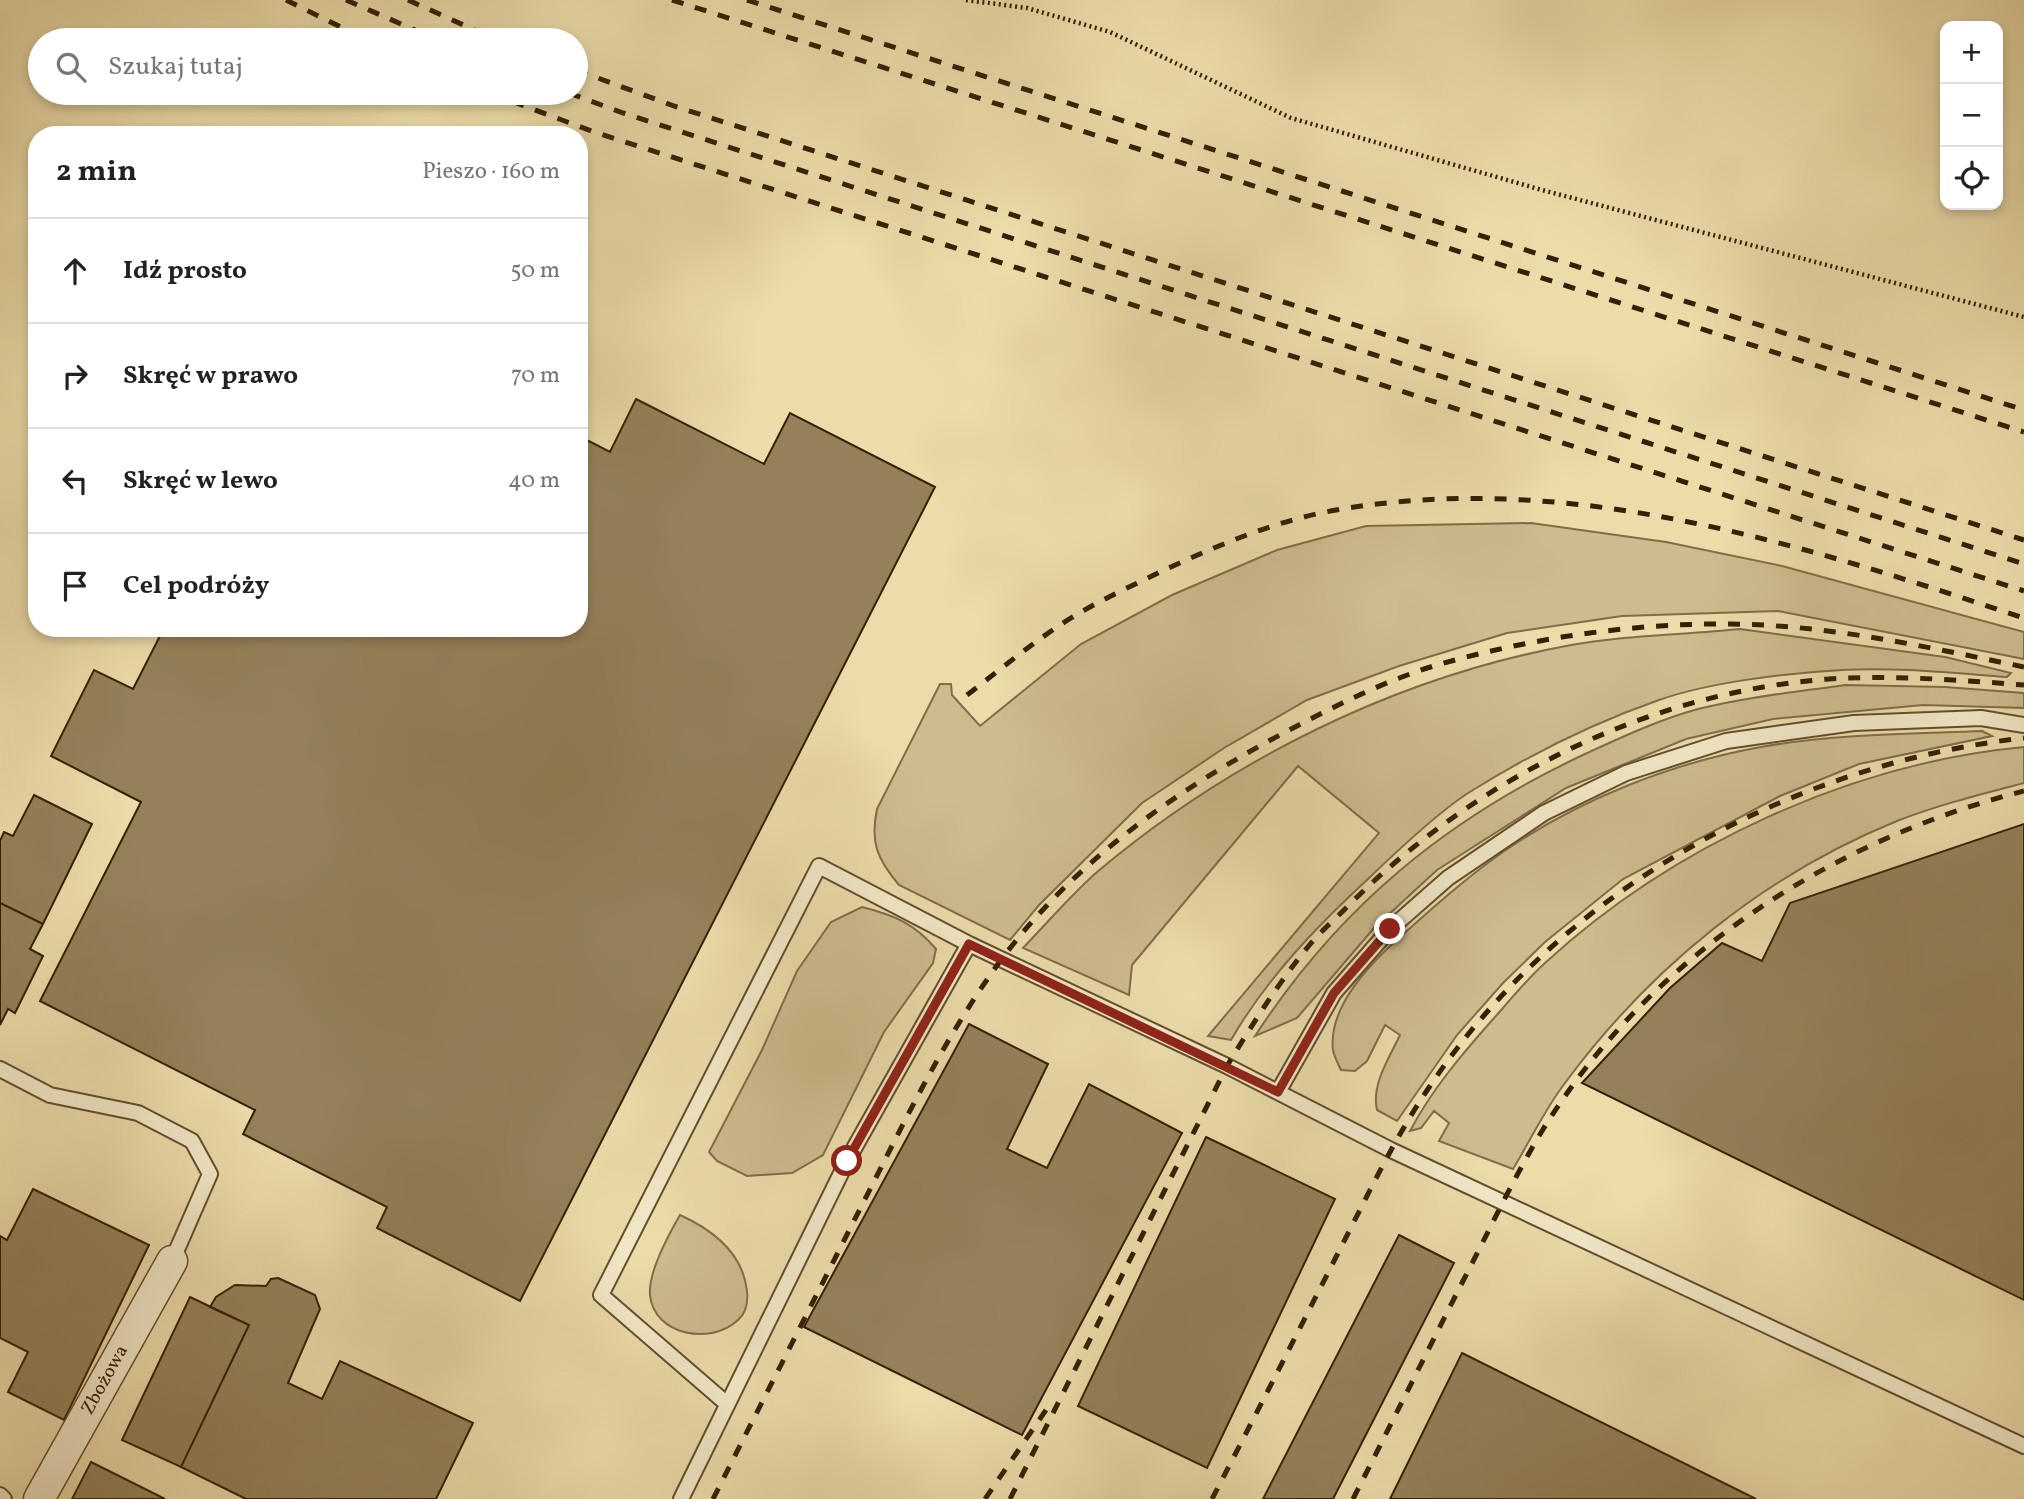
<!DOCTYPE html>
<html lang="pl">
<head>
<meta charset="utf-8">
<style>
  :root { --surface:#fff; --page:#f2f2f2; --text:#222; --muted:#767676; --line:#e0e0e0 }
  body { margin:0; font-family:Vollkorn,serif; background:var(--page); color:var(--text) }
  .controls { position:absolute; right:21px; top:21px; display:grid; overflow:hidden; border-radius:14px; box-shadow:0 4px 10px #0003 }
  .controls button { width:63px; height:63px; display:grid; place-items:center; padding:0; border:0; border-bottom:2px solid var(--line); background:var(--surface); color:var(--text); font:35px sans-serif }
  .stop { position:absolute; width:21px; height:21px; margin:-16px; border:5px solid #8f2418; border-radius:50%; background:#fff }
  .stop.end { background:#8f2418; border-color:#fff; box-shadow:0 2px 7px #0008 }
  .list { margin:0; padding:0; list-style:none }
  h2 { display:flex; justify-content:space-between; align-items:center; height:91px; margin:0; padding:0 28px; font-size:30px }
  h2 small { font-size:23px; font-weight:400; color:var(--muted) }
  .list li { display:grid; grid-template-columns:46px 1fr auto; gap:21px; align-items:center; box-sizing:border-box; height:105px; padding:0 28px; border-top:2px solid var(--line) }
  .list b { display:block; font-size:26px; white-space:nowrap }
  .list em { font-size:23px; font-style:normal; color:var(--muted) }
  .icon { flex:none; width:38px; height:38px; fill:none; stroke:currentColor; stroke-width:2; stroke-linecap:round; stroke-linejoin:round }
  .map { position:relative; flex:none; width:2024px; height:1499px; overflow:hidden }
  .search { position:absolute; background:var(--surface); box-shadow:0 4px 10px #0003; left:28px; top:28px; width:560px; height:77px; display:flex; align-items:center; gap:18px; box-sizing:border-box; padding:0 24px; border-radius:38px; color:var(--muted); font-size:26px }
  .panel { position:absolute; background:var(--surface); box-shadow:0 4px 10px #0003; left:28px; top:126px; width:560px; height:511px; border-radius:28px }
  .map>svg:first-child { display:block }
  .green { fill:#ccbc8e; stroke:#816d49; stroke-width:2 }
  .building { fill:#94815a; stroke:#361e04; stroke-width:2 }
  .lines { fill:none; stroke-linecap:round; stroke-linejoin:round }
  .lane-casing { stroke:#634e2e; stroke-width:18 }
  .street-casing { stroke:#634e2e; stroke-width:33 }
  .path { stroke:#361e04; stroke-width:4.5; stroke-dasharray:2 3.5; stroke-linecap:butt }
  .lane { stroke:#f2e8c8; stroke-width:14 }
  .street { stroke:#f2e8c8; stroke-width:30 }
  .rail { stroke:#361e04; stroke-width:5; stroke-dasharray:12 12; stroke-linecap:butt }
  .route { stroke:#8f2418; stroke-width:9 }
  .labels { text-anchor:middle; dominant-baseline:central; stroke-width:6; stroke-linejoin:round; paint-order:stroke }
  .street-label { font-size:19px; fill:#361e04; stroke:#f2e8c8 }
</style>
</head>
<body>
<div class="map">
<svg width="2024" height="1499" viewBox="0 0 2024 1499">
  <rect width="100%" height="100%" fill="#ebdcaa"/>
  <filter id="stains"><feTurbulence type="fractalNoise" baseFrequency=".00286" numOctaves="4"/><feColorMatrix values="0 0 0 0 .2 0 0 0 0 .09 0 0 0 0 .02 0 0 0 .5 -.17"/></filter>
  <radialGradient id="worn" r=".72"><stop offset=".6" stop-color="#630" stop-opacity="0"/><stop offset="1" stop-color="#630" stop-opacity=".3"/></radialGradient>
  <path class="green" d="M1531,523L1666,542L1782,566L2024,632V659L1778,611L1622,616L1507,633L1399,666L1307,700L1224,748L1142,803L1039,905L1010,940L899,885C877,859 870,842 877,809L940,684H951L952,695L980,726L1081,644L1172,595L1277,550L1366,526Z
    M1740,629L1945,657L2011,673L2007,677C1952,673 1897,667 1842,670C1788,673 1710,682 1659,700C1596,722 1531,754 1473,790C1441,809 1396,852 1368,879C1317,926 1266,979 1231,1040L1208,1036L1379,833L1298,766L1132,965L1129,995L1023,948C1047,923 1071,895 1097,872C1230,760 1395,678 1566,646C1622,635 1683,635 1740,629Z
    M1845,685L1945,687L2024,693V708L1923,705L1773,719L1686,739L1566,788L1437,870L1374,928L1297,1018L1255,1036C1339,907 1446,819 1585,754C1622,737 1658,720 1698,709C1746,697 1796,692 1845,685Z
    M1982,731L1992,736L1859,764L1780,796L1623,879L1545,942L1503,983L1457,1035L1397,1121L1377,1110C1371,1084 1390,1057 1400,1035L1385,1025L1367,1061L1355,1071L1341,1070C1338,1064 1334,1056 1333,1050C1328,1006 1371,963 1401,936C1434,907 1467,877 1503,852C1578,800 1671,763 1761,747C1833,734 1909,734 1982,731Z
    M2024,747V783C1982,794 1938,805 1897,821C1764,875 1650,968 1565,1083C1545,1109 1530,1141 1513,1169L1439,1141L1449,1123L1434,1111L1421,1128L1410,1131C1432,1089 1463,1053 1495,1017C1511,999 1527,979 1545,963C1672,846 1852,763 2024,747Z
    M862,907C894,915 915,924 936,949L933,963L884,1032L823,1155L792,1173L747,1176L717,1161L709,1152L762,1050L797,971L831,922Z
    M680,1215C713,1230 743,1253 747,1291C748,1301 746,1313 738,1320C710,1346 654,1335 650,1295C648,1273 669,1234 680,1215Z"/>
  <path class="building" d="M636,399L764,464L790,413L935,487L520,1301L377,1228L387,1207L243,1134L255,1110L40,1001L141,802L51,756L94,670L133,689L164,628H579V436L610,452Z
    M34,795L92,824L43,924L0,903V841L4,832L13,836Z
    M2024,824V1300L1582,1083L1670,988L1722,943L1762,961L1790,903Z
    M0,903L43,924L30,949L43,956L15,1013L8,1009L0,1025Z
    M969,1024L1048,1064L1007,1149L1047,1168L1089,1084L1182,1133L1022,1435L804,1327Z
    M1206,1137L1335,1199L1207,1468L1078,1406Z
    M33,1189L149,1245L64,1420L8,1392L28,1352L0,1338V1236L7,1240Z
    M1399,1235L1454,1263L1333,1499H1263Z
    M278,1278L315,1295L320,1309L288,1383L322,1399L340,1361L473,1423L436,1499H246L181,1467L249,1325L210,1307L216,1297L235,1285L266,1286L271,1279Z
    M190,1297L249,1325L181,1467L122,1440Z
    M1462,1353L1756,1499H1390Z
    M91,1462L165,1499H72Z"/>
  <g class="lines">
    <g class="lane-casing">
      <path id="lane" d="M0,1069L50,1095L138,1113L192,1141L210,1174L172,1261
        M1278,1092L1334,993L1390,929L1448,878L1544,813L1626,773L1726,741L1854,723L1981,718L2024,725
        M727,1404L601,1295L819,866L969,944
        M0,1495L4,1499
        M681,1499L847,1161L969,944L1227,1066L1391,1150L2024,1446"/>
    </g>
    <g class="street-casing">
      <path id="street" d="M39,1499L172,1261"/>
    </g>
    <path class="path" d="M966,0L1027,8L1110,32L1291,118L1542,190L2024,317"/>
    <use href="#lane" class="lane"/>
    <use href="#street" class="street"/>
    <path class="rail" d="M286,0L367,40
      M346,0L438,40
      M408,0L497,40
      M672,0L2024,432
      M747,0L2024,410
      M576,70L674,106L2024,540
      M490,93L594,132L2024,591
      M569,93L623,113L2024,564
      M967,695C997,672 1026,648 1057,627C1088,606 1123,590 1156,574C1213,547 1274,521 1336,510C1571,469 1803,545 2024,618
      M713,1499C763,1400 813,1302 863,1203C906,1119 945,1036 1001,960C1076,859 1182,786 1293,728C1339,704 1387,680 1437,665C1531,638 1633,623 1730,624C1830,625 1927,647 2024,667
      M985,1499L1046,1410
      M1010,1499L1227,1066C1252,1025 1277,985 1307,948C1319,933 1334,920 1347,907C1474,779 1649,692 1829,679C1894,675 1959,680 2024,685
      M1212,1499C1254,1418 1295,1338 1336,1257C1366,1199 1393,1140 1430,1086C1562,889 1791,764 2024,738
      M1353,1499C1390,1426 1426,1354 1463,1281C1489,1231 1513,1179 1542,1131C1648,958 1830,840 2024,791"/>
  </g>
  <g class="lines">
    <path class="route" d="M847,1161L969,944L1278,1092L1334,993L1390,929"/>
  </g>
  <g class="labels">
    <g class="street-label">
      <text transform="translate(105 1380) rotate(-61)">Zbożowa</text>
    </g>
  </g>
  <rect width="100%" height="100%" filter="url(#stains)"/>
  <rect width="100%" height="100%" fill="url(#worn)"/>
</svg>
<div class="controls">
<button>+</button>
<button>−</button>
<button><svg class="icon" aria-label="locate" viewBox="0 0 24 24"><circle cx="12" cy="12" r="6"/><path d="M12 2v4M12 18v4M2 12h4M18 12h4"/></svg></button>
</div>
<div class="stop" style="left:847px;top:1161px"></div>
<div class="stop end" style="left:1390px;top:929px"></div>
<div class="search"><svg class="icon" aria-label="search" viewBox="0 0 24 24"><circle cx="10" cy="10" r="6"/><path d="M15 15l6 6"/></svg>Szukaj tutaj</div>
<section class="panel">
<h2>2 min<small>Pieszo · 160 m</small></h2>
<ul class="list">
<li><svg class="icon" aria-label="ahead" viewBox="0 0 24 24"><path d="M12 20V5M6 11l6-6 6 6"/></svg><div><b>Idź prosto</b></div><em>50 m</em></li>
<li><svg class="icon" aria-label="right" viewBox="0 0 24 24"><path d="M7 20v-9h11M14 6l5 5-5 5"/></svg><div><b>Skręć w prawo</b></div><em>70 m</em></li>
<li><svg class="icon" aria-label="left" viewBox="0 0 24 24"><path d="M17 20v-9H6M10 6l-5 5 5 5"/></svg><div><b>Skręć w lewo</b></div><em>40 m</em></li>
<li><svg class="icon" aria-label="arrive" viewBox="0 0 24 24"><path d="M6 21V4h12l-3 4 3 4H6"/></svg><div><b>Cel podróży</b></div></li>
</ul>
</section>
</div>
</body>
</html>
